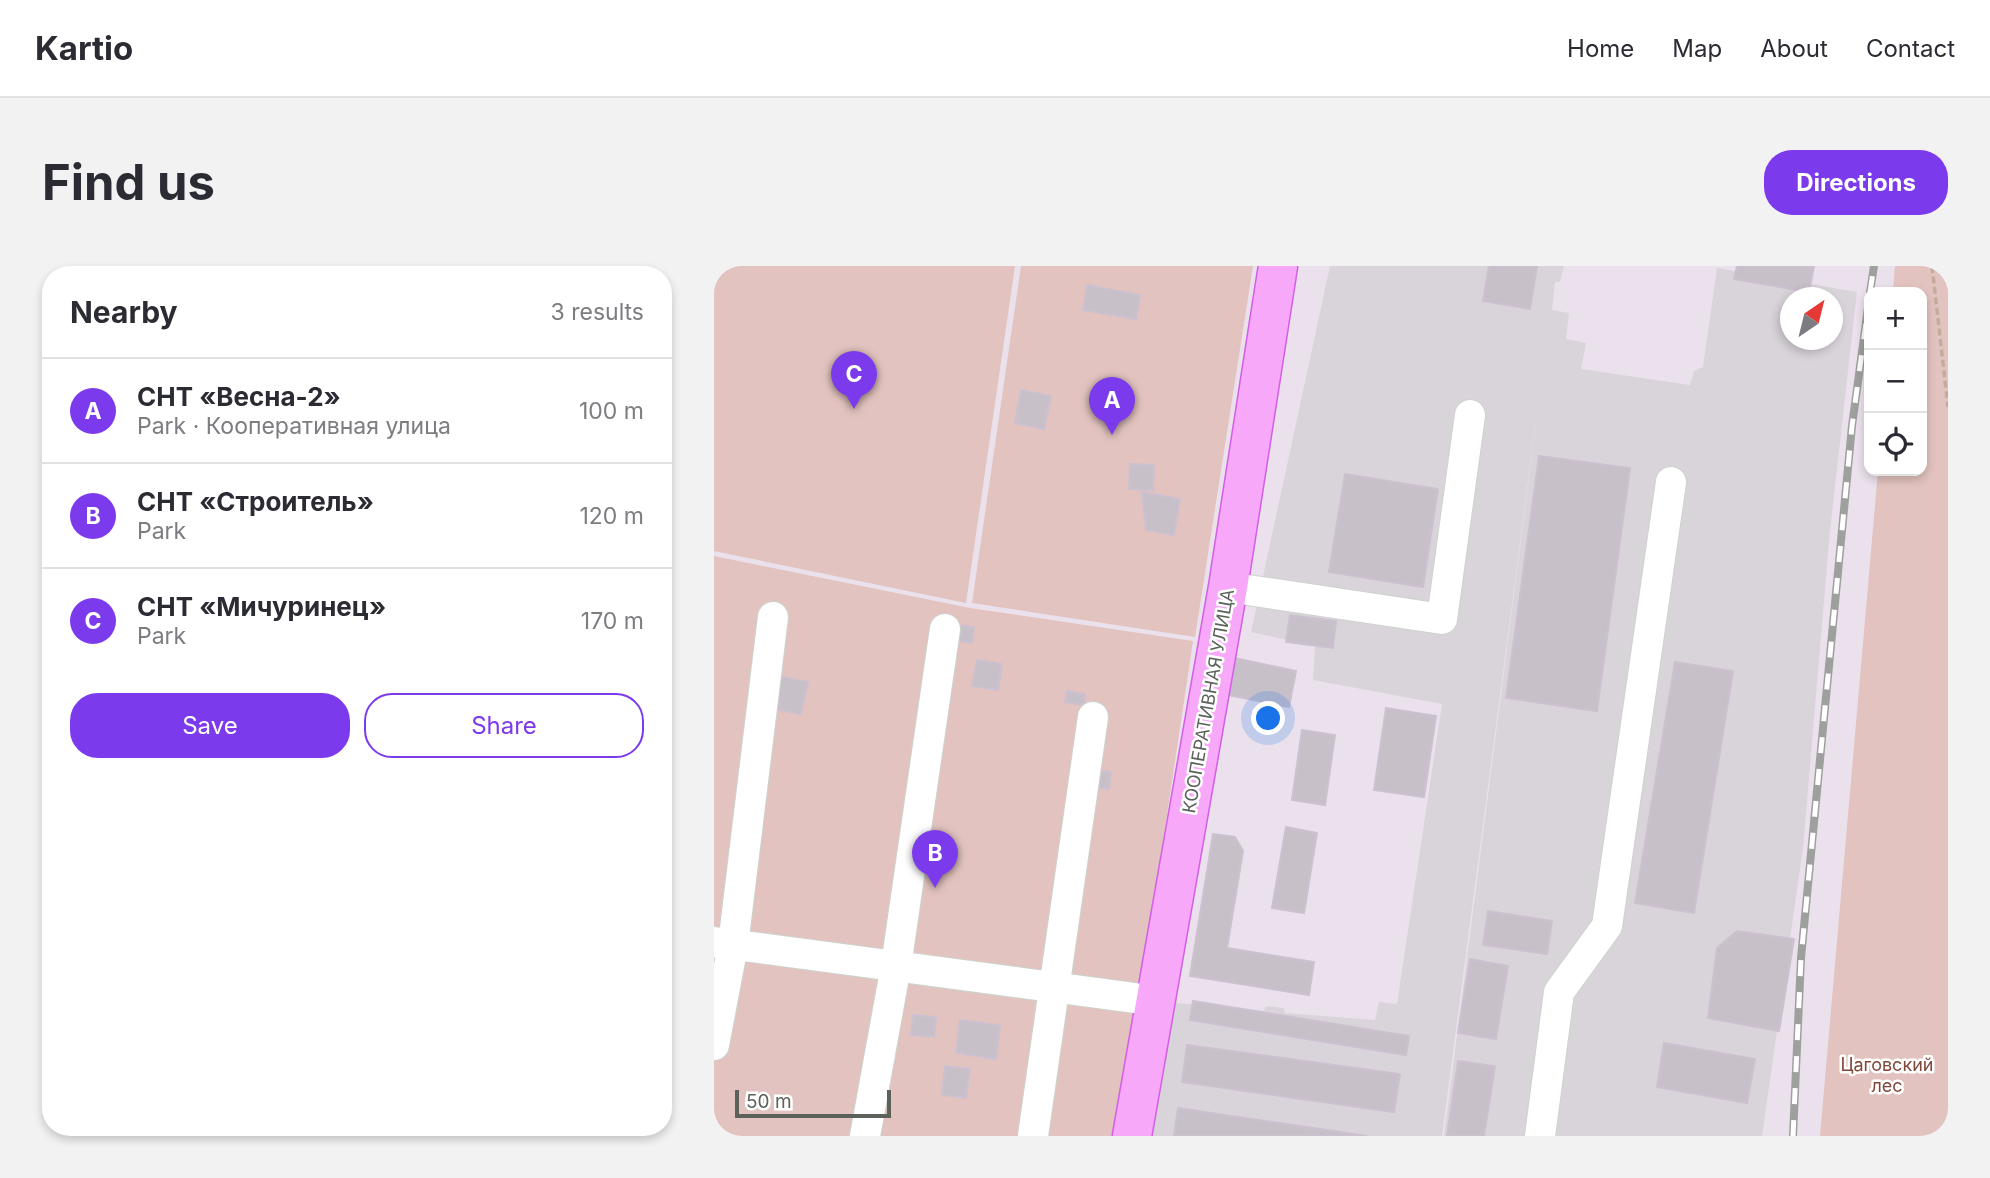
<!DOCTYPE html>
<html lang="en">
<head>
<meta charset="utf-8">
<style>
  :root { --surface:#fff; --page:#f2f2f3; --text:#2b2b33; --muted:#7c7c81; --line:#e1e1e2; --accent:#7c3aed }
  body { margin:0; font-family:Inter,sans-serif; background:var(--page); color:var(--text) }
  .controls { position:absolute; right:21px; top:21px; display:grid; overflow:hidden; border-radius:14px; box-shadow:0 4px 10px #0003 }
  .controls button { width:63px; height:63px; display:grid; place-items:center; padding:0; border:0; border-bottom:2px solid var(--line); background:var(--surface); color:var(--text); font:35px sans-serif }
  .compass { position:absolute; left:1066px; top:21px; width:63px; height:63px; border-radius:50%; background:var(--surface); box-shadow:0 4px 10px #0003; rotate:35deg }
  .scale { position:absolute; left:21px; bottom:18px; width:156px; box-sizing:border-box; padding-left:7px; border:4px solid #5c615a; border-top:0; font-size:19px; line-height:24px; white-space:nowrap; color:#5c615a; -webkit-text-stroke:5px #fff; paint-order:stroke }
  .you { position:absolute; left:555px; top:453px; width:24px; height:24px; margin:-18px; border:5px solid #fff; border-radius:50%; background:#1a73e8; box-shadow:0 0 0 10px #1a73e833 }
  .badge { display:grid; place-items:center; width:46px; height:46px; border-radius:50%; background:var(--accent); color:#fff; font-size:23px; font-weight:700 }
  .pin { position:absolute; translate:-50% -58px; filter:drop-shadow(0 2px 4px #0008) }
  .pin::after { content:''; position:absolute; top:37px; width:24px; height:21px; background:inherit; clip-path:polygon(0 0,100% 0,50% 100%) }
  .list { margin:0; padding:0; list-style:none }
  h2 { display:flex; justify-content:space-between; align-items:center; height:91px; margin:0; padding:0 28px; font-size:30px }
  h2 small { font-size:23px; font-weight:400; color:var(--muted) }
  .list li { display:grid; grid-template-columns:46px 1fr auto; gap:21px; align-items:center; box-sizing:border-box; height:105px; padding:0 28px; border-top:2px solid var(--line) }
  .list b { display:block; font-size:26px; white-space:nowrap }
  .list p { margin:0; font-size:23px; white-space:nowrap; color:var(--muted) }
  .list em { font-size:23px; font-style:normal; color:var(--muted) }
  .actions { display:flex; gap:14px; padding:21px 28px }
  .actions a { flex:1; padding:16px 0; border:2px solid var(--accent); border-radius:28px; text-align:center; font-size:24px; color:var(--accent) }
  .actions .main { background:var(--accent); color:#fff }
  .icon { flex:none; width:38px; height:38px; fill:none; stroke:currentColor; stroke-width:2; stroke-linecap:round; stroke-linejoin:round }
  .map { position:relative; flex:none; width:1234px; height:870px; overflow:hidden; border-radius:28px }
  header { display:flex; align-items:center; gap:42px; box-sizing:border-box; height:98px; padding:0 35px; background:var(--surface); border-bottom:2px solid var(--line) }
  header strong { font-size:33px }
  nav { display:flex; gap:38px; margin-inline-start:auto; font-size:24px }
  .intro { display:flex; align-items:center; justify-content:space-between; box-sizing:border-box; height:168px; padding:0 42px }
  h1 { margin:0; font-size:49px }
  .button { padding:18px 32px; border-radius:28px; background:var(--accent); color:#fff; font-size:24px; font-weight:700 }
  main { display:flex; gap:42px; padding:0 42px }
  aside { flex:1; background:var(--surface); border-radius:28px; box-shadow:0 4px 10px #0003 }
  .map>svg:first-child { display:block }
  .industrial { fill:#d9d4da; fill-rule:evenodd }
  .green { fill:#e2c3bf }
  .building { fill:#c7c0c9; stroke:#cdc0d0; stroke-width:2 }
  .lines { fill:none; stroke-linecap:round; stroke-linejoin:round }
  .minor-casing { stroke:#ced3cd; stroke-width:32 }
  .major-casing { stroke:#d35ee8; stroke-width:41 }
  .path { stroke:#c5ac9a; stroke-width:3.5; stroke-dasharray:7 3.5; stroke-linecap:butt }
  .minor { stroke:#fff; stroke-width:30 }
  .major { stroke:#f7a8f9; stroke-width:38 }
  .rail-casing { stroke:#9ea09d; stroke-width:8 }
  .rail { stroke:#fff; stroke-width:5; stroke-dasharray:16; stroke-linecap:butt }
  .labels { text-anchor:middle; dominant-baseline:central; stroke-width:5; stroke-linejoin:round; paint-order:stroke }
  .street-label { font-size:18px; fill:#5c615a; stroke:#fff }
  .park-label { font-size:18px; fill:#804639; stroke:#fff }
</style>
</head>
<body>
<header>
<strong>Kartio</strong>
<nav><a>Home</a><a>Map</a><a>About</a><a>Contact</a></nav>
</header>
<div class="intro"><h1>Find us</h1><a class="button">Directions</a></div>
<main>
<aside>
<h2>Nearby<small>3 results</small></h2>
<ul class="list">
<li><span class="badge">A</span><div><b>СНТ «Весна-2»</b><p>Park · Кооперативная улица</p></div><em>100 m</em></li>
<li><span class="badge">B</span><div><b>СНТ «Строитель»</b><p>Park</p></div><em>120 m</em></li>
<li><span class="badge">C</span><div><b>СНТ «Мичуринец»</b><p>Park</p></div><em>170 m</em></li>
</ul>
<div class="actions"><a class="main">Save</a><a>Share</a></div>
</aside>
<div class="map">
<svg width="1234" height="870" viewBox="0 0 1234 870">
  <rect width="100%" height="100%" fill="#ebe1ec"/>
  <path class="industrial" d="M616,0H850L846,16H841L838,44L855,47L852,73L872,77L867,103L976,119L980,105L989,101L1003,2L1143,26L1116,265L1089,582L1048,870H730L829,103L728,870H438L454,736L550,745L552,740L570,742L571,747L661,754L665,736L683,738L728,438L599,414L601,380L537,366ZM1076,32H1118V74H1076Z"/>
  <path class="green" d="M0,0H301L252,337L0,285Z
    M307,0H539L481,371L258,337Z
    M1181,0H1234V870H1106L1164,205H1208V26H1179Z
    M0,290L256,342L479,375L405,870H0Z"/>
  <path class="building" d="M775,0H823L816,43L769,35Z
    M1023,0H1100L1095,26L1020,13Z
    M373,19L426,29L422,53L369,44Z
    M307,124L337,130L330,163L301,157Z
    M825,190L916,202L883,445L792,432Z
    M416,198L440,199L439,224L415,223Z
    M631,208L724,223L709,321L615,306Z
    M428,226L466,233L460,269L432,264Z
    M576,349L622,355L619,382L572,376Z
    M237,359L260,361L258,377L235,374Z
    M516,391L582,405L575,441L509,428Z
    M263,394L288,398L284,424L258,420Z
    M961,396L1019,405L980,647L921,637Z
    M58,409L94,416L87,448L50,441Z
    M353,425L371,428L370,439L351,436Z
    M672,442L722,450L710,531L660,524Z
    M588,464L621,469L611,539L578,534Z
    M376,503L397,506L395,523L374,520Z
    M572,561L603,567L590,647L558,642Z
    M499,568L521,571L529,585L513,682L600,696L595,729L476,710Z
    M774,645L838,655L833,688L769,679Z
    M1023,665L1080,673L1065,765L994,752L1003,682Z
    M756,693L794,700L782,773L744,767Z
    M479,735L695,770L692,789L476,754Z
    M199,749L222,751L220,771L197,769Z
    M246,754L286,759L282,793L242,787Z
    M950,777L1041,793L1033,837L943,821Z
    M473,779L686,808L680,846L468,816Z
    M744,795L781,800L770,870H733Z
    M231,800L256,803L252,832L228,829Z
    M464,842L653,870H460Z"/>
  <g class="lines">
    <g class="minor-casing">
      <path id="minor" d="M514,321L728,353L756,149
        M0,676L443,735
        M0,779L19,679L59,351
        M151,870L182,700L231,363
        M319,870L379,451
        M826,870L845,726L893,660L957,216"/>
    </g>
    <g class="major-casing">
      <path id="major" d="M418,870L514,321L564,0"/>
    </g>
    <path class="path" d="M1218,0L1234,141
      M1224,870L1234,855"/>
    <use href="#minor" class="minor"/>
    <use href="#major" class="major"/>
    <g class="rail-casing">
      <path id="rail" d="M1156,26L1160,0
        M1079,870L1087,692L1138,160L1155,34"/>
    </g>
    <use href="#rail" class="rail"/>
  </g>
  <g class="labels">
    <g class="street-label">
      <text transform="translate(494 435) rotate(-80)">КООПЕРАТИВНАЯ УЛИЦА</text>
    </g>
    <g class="park-label">
      <text x="1173" y="798">Цаговский<tspan x="1173" dy="21">лес</tspan></text>
    </g>
  </g>
</svg>
<div class="controls">
<button>+</button>
<button>−</button>
<button><svg class="icon" aria-label="locate" viewBox="0 0 24 24"><circle cx="12" cy="12" r="6"/><path d="M12 2v4M12 18v4M2 12h4M18 12h4"/></svg></button>
</div>
<svg class="compass" viewBox="-18 -18 36 36"><path d="M0-13l5 13h-10z" fill="#e53935"/><path d="M0 13l5-13h-10z" fill="#7c7c81"/></svg>
<div class="scale">50 m</div>
<div class="you"></div>
<div class="pin badge" style="left:398px;top:169px">A</div>
<div class="pin badge" style="left:221px;top:622px">B</div>
<div class="pin badge" style="left:140px;top:143px">C</div>
</div>
</main>
</body>
</html>
